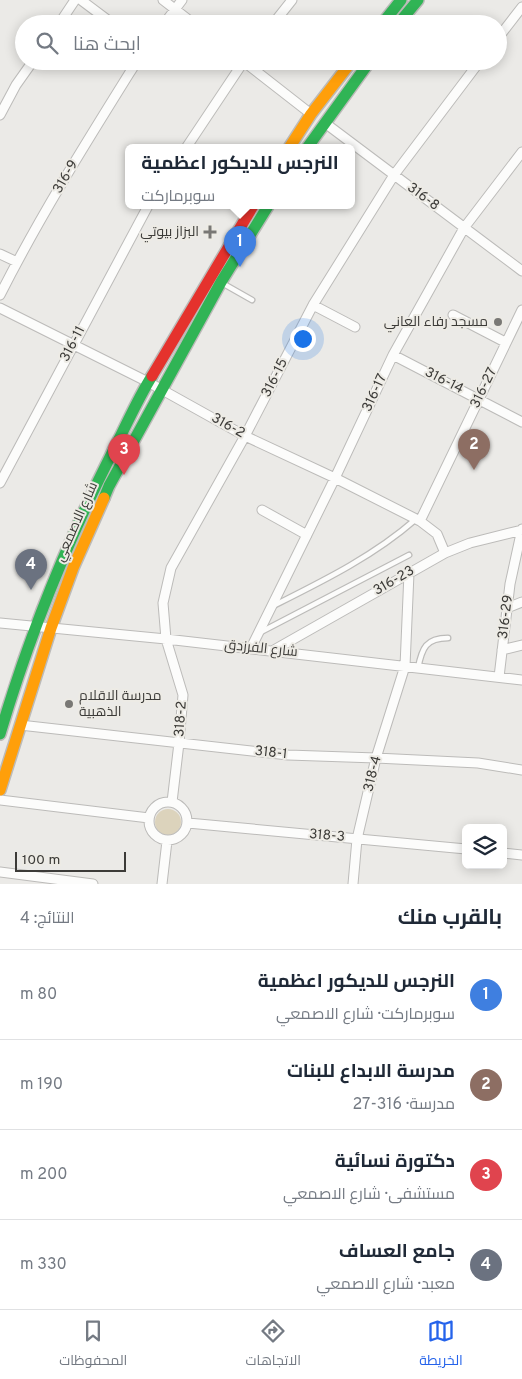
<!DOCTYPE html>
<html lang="ar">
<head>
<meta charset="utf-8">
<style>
  :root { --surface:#fff; --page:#f6f6f7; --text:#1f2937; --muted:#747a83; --line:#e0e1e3; --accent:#2563eb }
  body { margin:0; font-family:Overpass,Cairo,sans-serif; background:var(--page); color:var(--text); direction:rtl }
  .controls { position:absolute; right:15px; bottom:15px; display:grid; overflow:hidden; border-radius:8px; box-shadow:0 2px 12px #0003 }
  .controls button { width:45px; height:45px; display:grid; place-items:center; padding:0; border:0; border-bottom:1px solid var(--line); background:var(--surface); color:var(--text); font:25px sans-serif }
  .scale { position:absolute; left:15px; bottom:12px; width:111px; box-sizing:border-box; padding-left:5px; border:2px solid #3c3b38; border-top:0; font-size:14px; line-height:18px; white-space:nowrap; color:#3c3b38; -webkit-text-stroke:4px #edebe5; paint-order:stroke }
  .you { position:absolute; left:302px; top:338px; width:18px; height:18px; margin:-12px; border:4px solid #fff; border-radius:50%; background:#1a73e8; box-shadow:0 0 0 8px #1a73e833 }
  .badge { display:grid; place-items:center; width:32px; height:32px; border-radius:50%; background:var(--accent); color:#fff; font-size:16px; font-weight:700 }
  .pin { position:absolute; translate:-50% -41px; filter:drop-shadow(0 1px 2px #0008) }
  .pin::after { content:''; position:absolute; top:26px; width:18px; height:15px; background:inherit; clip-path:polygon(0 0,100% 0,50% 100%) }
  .popup { position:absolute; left:125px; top:144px; width:230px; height:65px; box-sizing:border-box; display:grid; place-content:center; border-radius:8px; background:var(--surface); filter:drop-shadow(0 1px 4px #0005); font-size:16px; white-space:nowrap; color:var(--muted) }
  .popup b { font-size:19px; color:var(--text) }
  .popup::after { content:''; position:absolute; left:50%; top:100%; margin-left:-10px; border:10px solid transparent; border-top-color:var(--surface) }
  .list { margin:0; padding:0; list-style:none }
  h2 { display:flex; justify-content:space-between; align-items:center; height:65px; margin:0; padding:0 20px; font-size:21px }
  h2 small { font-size:16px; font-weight:400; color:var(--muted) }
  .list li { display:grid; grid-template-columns:32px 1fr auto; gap:15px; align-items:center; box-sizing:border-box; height:90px; padding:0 20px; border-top:1px solid var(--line) }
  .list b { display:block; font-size:19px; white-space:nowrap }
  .list p { margin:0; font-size:16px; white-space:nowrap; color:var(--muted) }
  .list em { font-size:16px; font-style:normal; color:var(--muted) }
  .icon { flex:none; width:28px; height:28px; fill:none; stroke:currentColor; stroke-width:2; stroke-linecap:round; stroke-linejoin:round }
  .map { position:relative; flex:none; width:522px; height:884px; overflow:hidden; direction:ltr }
  .search { position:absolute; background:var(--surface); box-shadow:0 2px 12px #0003; left:15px; right:15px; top:15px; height:55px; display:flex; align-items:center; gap:12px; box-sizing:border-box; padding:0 18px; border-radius:28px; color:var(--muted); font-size:19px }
  .sheet { height:425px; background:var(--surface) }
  nav { display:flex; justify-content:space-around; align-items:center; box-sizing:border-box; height:70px; border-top:1px solid var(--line); background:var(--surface); font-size:14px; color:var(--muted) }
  nav a { display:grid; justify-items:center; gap:2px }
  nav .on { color:var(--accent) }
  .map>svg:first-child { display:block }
  .green { fill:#dcd3bc }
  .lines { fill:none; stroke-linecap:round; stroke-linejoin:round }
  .lane-casing { stroke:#bcbbb9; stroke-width:7 }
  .street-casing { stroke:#bcbbb9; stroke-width:11 }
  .fast-casing { stroke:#bcbbb9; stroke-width:14 }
  .slow-casing { stroke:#bcbbb9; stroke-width:14 }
  .jam-casing { stroke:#bcbbb9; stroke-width:14 }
  .lane { stroke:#fcfcfb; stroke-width:4.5 }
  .street { stroke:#fcfcfb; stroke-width:9 }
  .fast { stroke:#30b455; stroke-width:11 }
  .slow { stroke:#ff9f0a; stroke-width:11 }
  .jam { stroke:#e5322d; stroke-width:11 }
  .poi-dot { fill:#797875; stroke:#edebe5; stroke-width:2 }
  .labels { text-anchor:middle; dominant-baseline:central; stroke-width:4; stroke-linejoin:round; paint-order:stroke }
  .street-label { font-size:14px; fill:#3c3b38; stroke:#edebe5 }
  .poi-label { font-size:14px; fill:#3c3b38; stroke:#edebe5; text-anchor:end }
</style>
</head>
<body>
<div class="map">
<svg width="522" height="884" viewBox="0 0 522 884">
  <rect width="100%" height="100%" fill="#ebeae7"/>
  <path class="green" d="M155 822a13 13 0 1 1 26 0a13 13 0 1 1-26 0Z"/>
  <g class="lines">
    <g class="lane-casing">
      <path id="lane" d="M222,283L252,300
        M273,606C323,581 374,556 416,519
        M261,632L409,555
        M418,668C422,648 426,638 448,638"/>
    </g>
    <g class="street-casing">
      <path id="street" d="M81,0L113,24
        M163,0L194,24
        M59,24L75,0
        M164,24L182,0
        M273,24L292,0
        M498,38L522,7
        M243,61L311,114
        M0,115L16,85L33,61
        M325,123L522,271
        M186,148L244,61
        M0,254L17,262
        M0,295C41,214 89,138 137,61
        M313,305L355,327
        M0,308L148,382L245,436L335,478L420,521L437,534L445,553
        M453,315L505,342
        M393,355L522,422
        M0,483L148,206
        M262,510L307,535
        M420,521L522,310
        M507,608L522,602
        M0,623L166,639L522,680
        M251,648L335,478L393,355L464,228L522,152
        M274,650L445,553L470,543L522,530
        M502,650L522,645
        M499,677L510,584L522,529
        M20,725L288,755L376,758L478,763L522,770
        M0,800L149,818
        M149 821a19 19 0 1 1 38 0a19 19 0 1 1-38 0Z
        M172,802L179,743L183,695L166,639L163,603L171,568L245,436L313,305L394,175L480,61
        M188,823L466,849
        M503,853L522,855
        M0,872L93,884
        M162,884L167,841
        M353,884L357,839L376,758L405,666L409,573"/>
    </g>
    <g class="fast-casing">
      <path id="fast" d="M382,24L401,0
        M398,24L418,0
        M307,148L370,61
        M104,498L109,486L221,282L268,206
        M0,734C29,636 67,542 113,451C126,426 137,400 152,376"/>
    </g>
    <g class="slow-casing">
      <path id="slow" d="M289,148L311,114L352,61
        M0,790L51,628L73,568L104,498"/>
    </g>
    <g class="jam-casing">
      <path id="jam" d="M152,376L253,206"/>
    </g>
    <use href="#lane" class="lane"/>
    <use href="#street" class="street"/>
    <use href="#fast" class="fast"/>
    <use href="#slow" class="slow"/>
    <use href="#jam" class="jam"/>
  </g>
  <g class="poi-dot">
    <path d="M207.5 224.5h5v5h5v5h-5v5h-5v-5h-5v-5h5z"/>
    <circle cx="498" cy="322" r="5"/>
    <circle cx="69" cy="704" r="5"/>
  </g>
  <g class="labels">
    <g class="street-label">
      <text transform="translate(66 177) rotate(-60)">316-9</text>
      <text transform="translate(423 197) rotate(37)">316-8</text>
      <text transform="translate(73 344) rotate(-62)">316-11</text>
      <text transform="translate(275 378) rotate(-63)">316-15</text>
      <text transform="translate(444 381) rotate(27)">316-14</text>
      <text transform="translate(484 388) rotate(-64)">316-27</text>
      <text transform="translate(375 393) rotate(-65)">316-17</text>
      <text transform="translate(228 426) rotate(29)">316-2</text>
      <text transform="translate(77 522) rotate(-66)">شارع الاصمعي</text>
      <text transform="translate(394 581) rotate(-30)">316-23</text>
      <text transform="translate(506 617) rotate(-83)">316-29</text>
      <text transform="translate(261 649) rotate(6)">شارع الفرزدق</text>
      <text transform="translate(181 719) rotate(-86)">318-2</text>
      <text transform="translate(271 753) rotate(6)">318-1</text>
      <text transform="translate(373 774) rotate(-76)">318-4</text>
      <text transform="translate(327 836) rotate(5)">318-3</text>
    </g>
    <g class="poi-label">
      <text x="199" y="232">البزاز بيوتي</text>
      <text x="488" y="322">مسجد رفاء العاني</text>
      <text x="79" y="696" text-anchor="start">مدرسة الاقلام<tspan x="79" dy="16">الذهبية</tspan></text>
    </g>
  </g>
</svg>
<div class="controls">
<button><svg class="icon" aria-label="layers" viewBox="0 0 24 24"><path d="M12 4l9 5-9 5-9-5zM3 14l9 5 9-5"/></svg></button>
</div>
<div class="scale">100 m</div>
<div class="you"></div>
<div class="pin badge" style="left:240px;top:267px;background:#3f7fe0">1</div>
<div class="popup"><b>النرجس للديكور اعظمية</b>سوبرماركت</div>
<div class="pin badge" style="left:474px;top:470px;background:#8d6e63">2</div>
<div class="pin badge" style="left:124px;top:475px;background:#e0444e">3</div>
<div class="pin badge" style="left:31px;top:590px;background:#6b7280">4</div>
<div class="search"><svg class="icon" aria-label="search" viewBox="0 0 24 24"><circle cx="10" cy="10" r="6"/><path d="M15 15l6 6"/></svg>ابحث هنا</div>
</div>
<section class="sheet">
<h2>بالقرب منك<small>النتائج: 4</small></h2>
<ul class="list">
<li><span class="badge" style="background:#3f7fe0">1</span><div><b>النرجس للديكور اعظمية</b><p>سوبرماركت · شارع الاصمعي</p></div><em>80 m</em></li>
<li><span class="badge" style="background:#8d6e63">2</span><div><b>مدرسة الابداع للبنات</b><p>مدرسة · 316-27</p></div><em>190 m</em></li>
<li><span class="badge" style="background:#e0444e">3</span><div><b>دكتورة نسائية</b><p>مستشفى · شارع الاصمعي</p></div><em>200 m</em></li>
<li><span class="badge" style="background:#6b7280">4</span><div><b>جامع العساف</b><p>معبد · شارع الاصمعي</p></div><em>330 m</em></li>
</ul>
</section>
<nav>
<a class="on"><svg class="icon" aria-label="map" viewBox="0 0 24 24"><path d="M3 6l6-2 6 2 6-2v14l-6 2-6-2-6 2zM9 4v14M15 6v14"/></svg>الخريطة</a>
<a><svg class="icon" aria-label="directions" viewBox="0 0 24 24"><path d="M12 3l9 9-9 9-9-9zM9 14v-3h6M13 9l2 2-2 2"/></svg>الاتجاهات</a>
<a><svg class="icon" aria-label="saved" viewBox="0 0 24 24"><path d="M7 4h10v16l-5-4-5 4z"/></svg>المحفوظات</a>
</nav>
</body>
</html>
